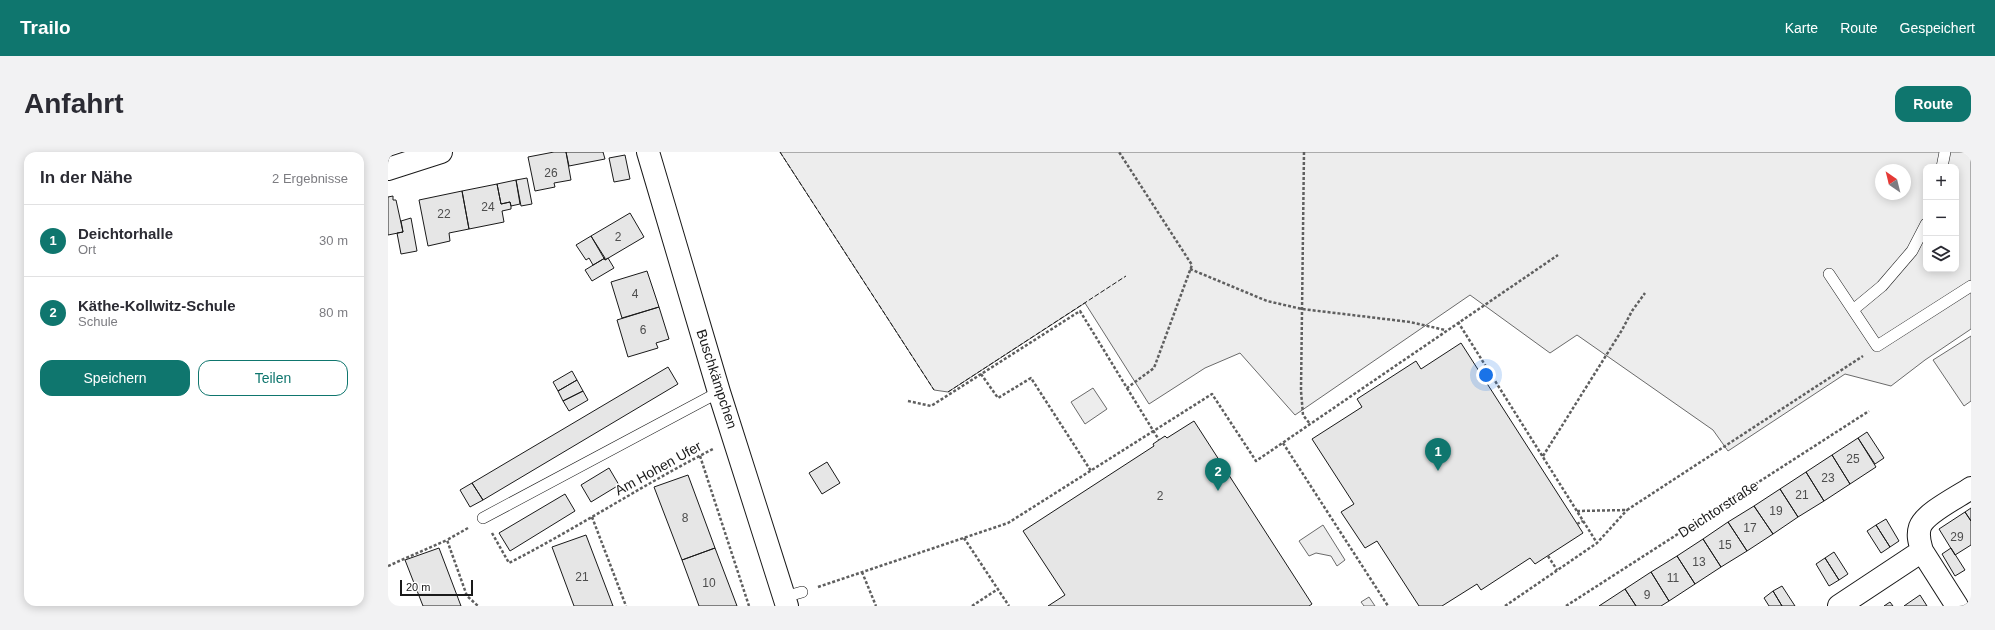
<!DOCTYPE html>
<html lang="de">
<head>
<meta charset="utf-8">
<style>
  :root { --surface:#fff; --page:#f2f2f3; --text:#2b2b33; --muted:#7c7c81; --line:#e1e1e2; --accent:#0f766e }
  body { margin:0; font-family:Helvetica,sans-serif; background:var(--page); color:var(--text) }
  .controls { position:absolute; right:12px; top:12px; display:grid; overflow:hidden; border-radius:8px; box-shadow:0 2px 10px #0003 }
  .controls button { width:36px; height:36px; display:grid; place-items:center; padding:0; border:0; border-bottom:1px solid var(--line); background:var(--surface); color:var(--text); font:20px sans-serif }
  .compass { position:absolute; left:1487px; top:12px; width:36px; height:36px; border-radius:50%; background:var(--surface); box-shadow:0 2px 10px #0003; rotate:325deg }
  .scale { position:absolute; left:12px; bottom:10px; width:73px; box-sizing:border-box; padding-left:4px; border:2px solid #1a1a1a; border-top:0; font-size:11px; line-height:14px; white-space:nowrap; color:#1a1a1a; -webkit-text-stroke:3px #fff; paint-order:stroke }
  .you { position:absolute; left:1098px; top:223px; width:14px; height:14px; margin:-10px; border:3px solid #fff; border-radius:50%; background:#1a73e8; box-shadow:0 0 0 6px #1a73e833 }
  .badge { display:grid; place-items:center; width:26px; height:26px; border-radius:50%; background:var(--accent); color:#fff; font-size:13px; font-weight:700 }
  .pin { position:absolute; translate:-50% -33px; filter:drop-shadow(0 1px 2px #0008) }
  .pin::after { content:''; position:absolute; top:21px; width:14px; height:12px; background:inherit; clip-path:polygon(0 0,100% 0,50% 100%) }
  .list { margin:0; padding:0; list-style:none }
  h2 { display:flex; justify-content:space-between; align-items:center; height:52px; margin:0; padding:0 16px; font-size:17px }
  h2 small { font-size:13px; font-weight:400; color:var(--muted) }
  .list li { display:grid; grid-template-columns:26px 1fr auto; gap:12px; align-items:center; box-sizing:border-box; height:72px; padding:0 16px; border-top:1px solid var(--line) }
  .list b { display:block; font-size:15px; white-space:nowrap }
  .list p { margin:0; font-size:13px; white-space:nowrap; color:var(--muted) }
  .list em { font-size:13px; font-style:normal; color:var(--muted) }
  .actions { display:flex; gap:8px; padding:12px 16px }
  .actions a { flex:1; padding:9px 0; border:1px solid var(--accent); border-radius:12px; text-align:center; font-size:14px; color:var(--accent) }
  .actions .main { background:var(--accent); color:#fff }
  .icon { flex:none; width:22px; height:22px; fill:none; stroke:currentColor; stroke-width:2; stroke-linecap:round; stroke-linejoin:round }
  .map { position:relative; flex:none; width:1583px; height:454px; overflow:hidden; border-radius:12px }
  header { display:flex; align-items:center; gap:24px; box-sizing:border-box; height:56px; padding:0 20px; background:var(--accent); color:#fff }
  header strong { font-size:19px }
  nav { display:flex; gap:22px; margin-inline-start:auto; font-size:14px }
  .intro { display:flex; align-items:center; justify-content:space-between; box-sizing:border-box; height:96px; padding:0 24px }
  h1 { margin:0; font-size:28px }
  .button { padding:10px 18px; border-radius:12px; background:var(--accent); color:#fff; font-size:14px; font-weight:700 }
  main { display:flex; gap:24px; padding:0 24px }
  aside { flex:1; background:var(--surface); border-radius:12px; box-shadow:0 2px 10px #0003 }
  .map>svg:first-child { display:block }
  .green { fill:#ededed; stroke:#6a6a6a; fill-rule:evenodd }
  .building { fill:#e6e6e6; stroke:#1a1a1a }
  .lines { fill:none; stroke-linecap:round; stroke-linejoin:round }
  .lane-casing { stroke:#1a1a1a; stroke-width:12 }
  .street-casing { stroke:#1a1a1a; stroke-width:24 }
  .path { stroke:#5f5f5f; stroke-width:2.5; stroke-dasharray:3 2; stroke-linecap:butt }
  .lane { stroke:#fff; stroke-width:11 }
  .street { stroke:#fff; stroke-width:22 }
  .fence { stroke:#1a1a1a; stroke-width:1; stroke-dasharray:5 2; stroke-linecap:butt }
  .labels { text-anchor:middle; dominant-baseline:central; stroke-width:3; stroke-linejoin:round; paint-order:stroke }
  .number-label { font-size:12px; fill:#4d4d4d }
  .street-label { font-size:14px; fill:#1a1a1a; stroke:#fff }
</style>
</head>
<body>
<header>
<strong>Trailo</strong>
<nav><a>Karte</a><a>Route</a><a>Gespeichert</a></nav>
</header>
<div class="intro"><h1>Anfahrt</h1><a class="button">Route</a></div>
<main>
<aside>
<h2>In der Nähe<small>2 Ergebnisse</small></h2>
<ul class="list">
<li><span class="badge">1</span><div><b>Deichtorhalle</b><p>Ort</p></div><em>30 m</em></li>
<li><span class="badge">2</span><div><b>Käthe-Kollwitz-Schule</b><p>Schule</p></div><em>80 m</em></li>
</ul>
<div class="actions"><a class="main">Speichern</a><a>Teilen</a></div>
</aside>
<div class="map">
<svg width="1583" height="454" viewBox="0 0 1583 454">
  <rect width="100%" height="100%" fill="#fff"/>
  <path class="green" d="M392,0H1583V177L1537,208L1503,234L1457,222L1340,299L1325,278L1189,183L1162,201L1082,143L907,263L852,201L817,216L761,252L697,151L560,240L546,238ZM1538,15H1568V117H1538ZM1493,18H1517V42H1493Z
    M1583,184V249L1576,254L1545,208Z
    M705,236L719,257L697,272L683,250Z
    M935,373L957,408L949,414L943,404L928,401L921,404L911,389Z
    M981,445L987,454H976L973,450Z"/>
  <path class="building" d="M166,0H178L183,28L166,31L167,35L147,39L140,5Z
    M178,0H215L217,7L181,14Z
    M237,3L242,27L226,30L221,6Z
    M139,26L144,52L133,54L128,28Z
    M128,28L132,52L123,54L122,50L113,52L109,32Z
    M109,32L113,52L122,50L123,54V57L114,59L116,70L81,77L74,39Z
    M74,39L81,77L61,81L62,89L40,94L31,48Z
    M5,44V48H8L15,80L0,83V45Z
    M242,61L256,85L217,108L203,84Z
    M23,66L29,99L13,102L9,81L15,80L13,69Z
    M203,84L217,106L205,113L201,106L198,108L188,93Z
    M217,106V108L220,106L226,116L204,129L197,118Z
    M259,119L271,155L234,166L223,130Z
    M271,155L281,187L268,191L270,196L240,205L229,168Z
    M1073,191L1195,381L1147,412L1142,406L1093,438L1089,432L1054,454H1031L989,389L977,396L953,360L966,352L924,287L974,255L969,247L1028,209L1033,217Z
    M280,215L290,232L95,348L84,331Z
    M184,219L189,228L170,239L165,230Z
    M189,228L195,239L175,249L170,239Z
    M195,239L200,248L181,259L175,249Z
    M806,269L924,452L921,454H660L677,443L635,379L766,294L765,292L777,284L779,286Z
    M1479,280L1496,306L1487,312L1470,286Z
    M1470,286L1488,315L1462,332L1444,303Z
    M1444,303L1462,332L1436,349L1418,320Z
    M439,310L452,331L434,342L421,321Z
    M221,316L231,333L203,350L193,333Z
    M1418,320L1436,349L1410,365L1392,337Z
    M300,323L327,396L294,408L266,335Z
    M84,331L95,348L82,355L72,338Z
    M1392,337L1410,365L1385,382L1366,354Z
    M177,342L187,359L122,399L111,381Z
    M1366,354L1385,382L1359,399L1340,370Z
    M1583,356V369L1577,360Z
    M1577,360L1583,369V393L1567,403L1551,377Z
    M1498,367L1511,389L1502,395L1488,373Z
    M1340,370L1359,399L1333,415L1315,387Z
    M1488,373L1502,395L1493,401L1479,379Z
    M198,383L225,454H186L164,395Z
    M1315,387L1333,415L1307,432L1289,404Z
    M51,396L73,454H35L17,408Z
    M327,396L349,454H311L294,408Z
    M1563,396L1577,418L1567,424L1554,402Z
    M1446,400L1460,422L1451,428L1437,406Z
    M1289,404L1307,432L1281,449L1263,420Z
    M1437,406L1451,428L1441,434L1428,412Z
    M1263,420L1281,449L1273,454H1248L1237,437Z
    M1394,434L1407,454H1394L1385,439Z
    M1237,437L1248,454H1211Z
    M1385,439L1394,454H1381L1376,446Z
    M1532,443L1539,454H1516Z
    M1502,450L1505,454H1496Z"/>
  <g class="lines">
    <g class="lane-casing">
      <path id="lane" d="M1554,15L1557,0
        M1441,122L1489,194L1583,134
        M1465,158L1494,134L1524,99L1538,72
        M95,366L331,240
        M396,445L414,440"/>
    </g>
    <g class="street-casing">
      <path id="street" d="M260,0L331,240L399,454
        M0,17L53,0
        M1534,399C1532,391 1529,384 1532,375C1537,361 1570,345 1583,336
        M1451,454L1534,399L1569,454"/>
    </g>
    <path class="path" d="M916,0L913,239L915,263L922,272
      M802,117L879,149L914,157L1022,170L1057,178
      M1070,170L1209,391
      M593,222L610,246L643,226L703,319
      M739,236L771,288
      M520,249L543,254L692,159L739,236L766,216L804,113L731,0
      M895,291L1000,454
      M312,304L361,454
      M1155,304L1234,178L1244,159L1257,141
      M1189,359L1239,358L1475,204
      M204,365L238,454
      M1189,372L1195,369
      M80,376L59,388L79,444L90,454
      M104,381L121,411C191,375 256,332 325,297
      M576,386L621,454
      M1160,404L1169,418
      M0,414L59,388
      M474,420L488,454
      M430,435L620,371L824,242L868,309L1170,103
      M584,454L610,437
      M1117,454L1209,391L1239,358
      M1178,454L1481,259"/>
    <use href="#lane" class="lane"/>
    <use href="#street" class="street"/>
    <path class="fence" d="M392,0L546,238
      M560,240L738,124"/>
  </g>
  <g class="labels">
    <g class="number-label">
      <text x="163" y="21">26</text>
      <text x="100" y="55">24</text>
      <text x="56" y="62">22</text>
      <text x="230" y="85">2</text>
      <text x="247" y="142">4</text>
      <text x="255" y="178">6</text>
      <text x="1465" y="307">25</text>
      <text x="1440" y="326">23</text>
      <text x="1414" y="343">21</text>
      <text x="772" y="344">2</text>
      <text x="1388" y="359">19</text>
      <text x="297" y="366">8</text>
      <text x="1362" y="376">17</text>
      <text x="1569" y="385">29</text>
      <text x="1337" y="393">15</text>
      <text x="1311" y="410">13</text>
      <text x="194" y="425">21</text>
      <text x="1285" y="426">11</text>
      <text x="321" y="431">10</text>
      <text x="1259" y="443">9</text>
    </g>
    <g class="street-label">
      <text transform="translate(329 227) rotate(72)">Buschkämpchen</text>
      <text transform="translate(270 316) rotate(-29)">Am Hohen Ufer</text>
      <text transform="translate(1330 357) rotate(-33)">Deichtorstraße</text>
    </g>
  </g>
</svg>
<div class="controls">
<button>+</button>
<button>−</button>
<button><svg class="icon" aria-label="layers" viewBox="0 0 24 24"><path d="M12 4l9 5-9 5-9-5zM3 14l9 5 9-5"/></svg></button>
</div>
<svg class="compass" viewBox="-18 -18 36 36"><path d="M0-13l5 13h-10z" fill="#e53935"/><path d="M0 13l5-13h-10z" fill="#7c7c81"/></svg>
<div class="scale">20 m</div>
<div class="you"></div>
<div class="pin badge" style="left:1050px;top:319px">1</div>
<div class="pin badge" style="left:830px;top:339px">2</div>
</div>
</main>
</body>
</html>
